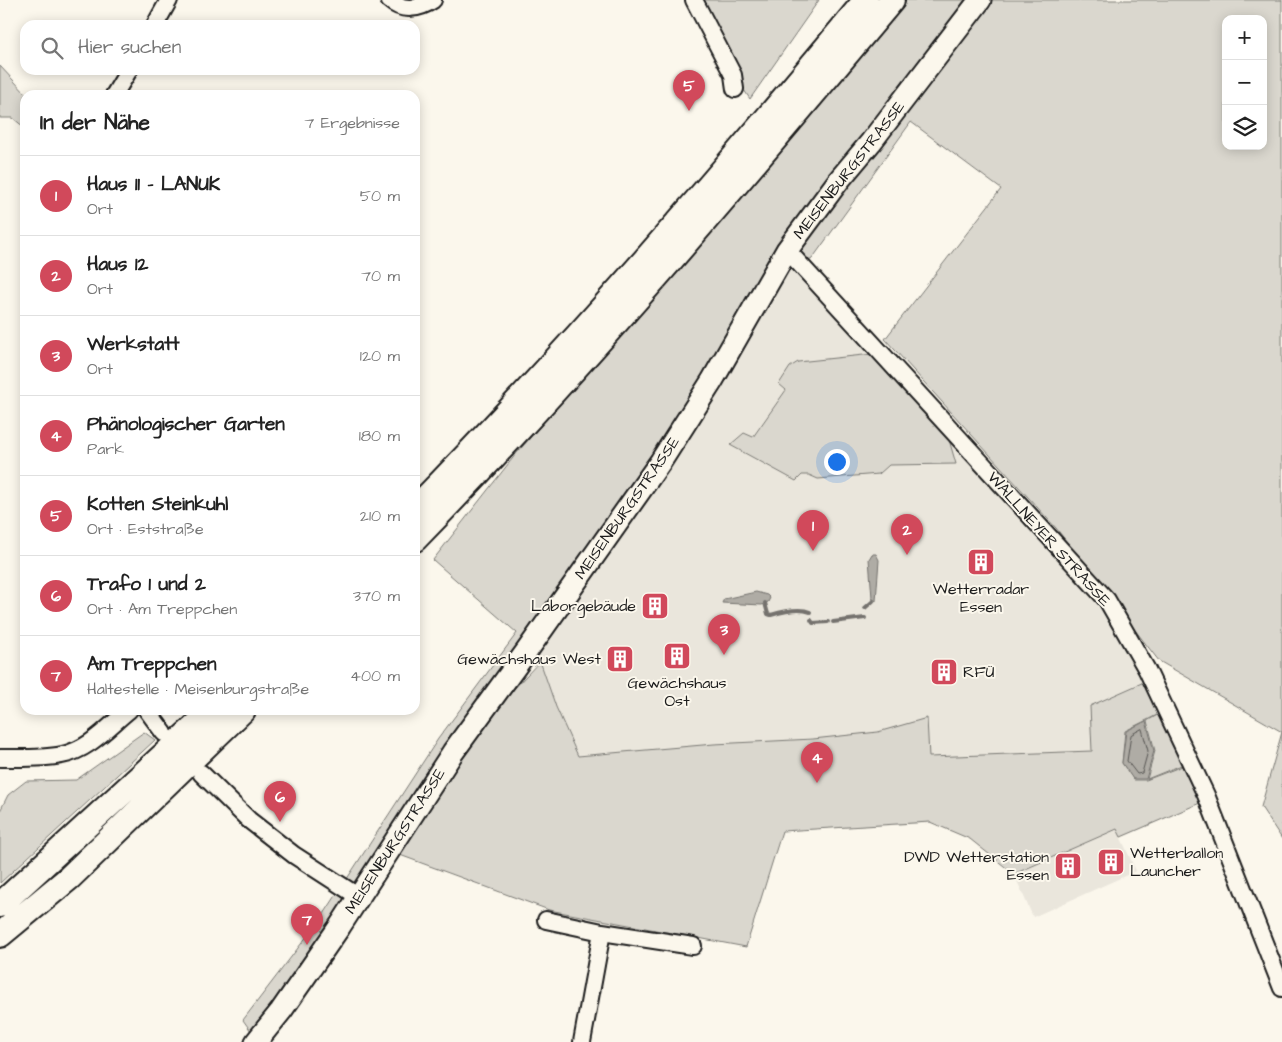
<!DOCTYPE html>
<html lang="de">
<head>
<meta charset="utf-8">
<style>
  :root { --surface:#fff; --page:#f2f2f2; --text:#222; --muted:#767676; --line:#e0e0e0; --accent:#d1495b }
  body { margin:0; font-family:"Architects Daughter",sans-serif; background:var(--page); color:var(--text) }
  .controls { position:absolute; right:15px; top:15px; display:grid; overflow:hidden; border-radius:10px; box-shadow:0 2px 12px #0003 }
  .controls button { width:45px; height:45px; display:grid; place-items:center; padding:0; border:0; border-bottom:1px solid var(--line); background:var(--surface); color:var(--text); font:25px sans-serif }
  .you { position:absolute; left:836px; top:461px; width:18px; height:18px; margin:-12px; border:4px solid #fff; border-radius:50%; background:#1a73e8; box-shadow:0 0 0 8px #1a73e833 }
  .badge { display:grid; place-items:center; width:32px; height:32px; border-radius:50%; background:var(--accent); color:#fff; font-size:16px; font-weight:700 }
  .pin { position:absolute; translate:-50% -41px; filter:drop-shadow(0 1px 2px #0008) }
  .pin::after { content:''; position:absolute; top:26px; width:18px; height:15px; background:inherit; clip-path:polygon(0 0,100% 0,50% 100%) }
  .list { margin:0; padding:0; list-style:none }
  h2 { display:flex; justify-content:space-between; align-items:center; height:65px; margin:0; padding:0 20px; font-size:21px }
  h2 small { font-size:16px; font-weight:400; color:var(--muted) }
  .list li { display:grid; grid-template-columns:32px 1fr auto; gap:15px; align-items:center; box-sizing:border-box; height:80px; padding:0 20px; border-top:1px solid var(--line) }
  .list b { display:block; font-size:19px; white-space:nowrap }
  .list p { margin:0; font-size:16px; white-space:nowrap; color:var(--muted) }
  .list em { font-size:16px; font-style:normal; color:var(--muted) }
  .icon { flex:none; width:28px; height:28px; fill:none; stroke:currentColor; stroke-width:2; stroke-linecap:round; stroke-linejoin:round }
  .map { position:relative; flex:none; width:1282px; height:1042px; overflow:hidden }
  .search { position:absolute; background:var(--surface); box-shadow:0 2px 12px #0003; left:20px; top:20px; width:400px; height:55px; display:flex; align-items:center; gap:12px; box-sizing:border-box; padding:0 18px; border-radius:15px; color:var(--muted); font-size:19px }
  .panel { position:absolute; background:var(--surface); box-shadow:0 2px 12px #0003; left:20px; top:90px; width:400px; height:625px; border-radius:15px }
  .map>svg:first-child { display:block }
  .built { fill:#eae6dc }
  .green { fill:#dad7ce; stroke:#7b7a75; fill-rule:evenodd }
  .water { fill:#afaca5; stroke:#74726e }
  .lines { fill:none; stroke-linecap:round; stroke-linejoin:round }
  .shore { stroke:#575653; stroke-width:1 }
  .stream { stroke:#74726e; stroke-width:4 }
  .minor-casing { stroke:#1c1c1c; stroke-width:20 }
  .major-casing { stroke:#1c1c1c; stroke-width:25 }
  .highway-casing { stroke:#1c1c1c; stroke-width:28 }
  .minor { stroke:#fbf7ec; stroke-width:16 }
  .major { stroke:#fbf7ec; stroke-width:21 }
  .highway { stroke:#fbf7ec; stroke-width:24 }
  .labels { text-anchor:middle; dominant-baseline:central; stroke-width:4; stroke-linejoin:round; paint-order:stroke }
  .street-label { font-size:16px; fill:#1c1c1c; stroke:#fbf7ec }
  .poi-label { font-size:16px; fill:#1c1c1c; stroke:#fbf7ec; text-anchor:end }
</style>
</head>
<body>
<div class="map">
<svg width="1282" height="1042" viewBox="0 0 1282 1042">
  <rect width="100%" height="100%" fill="#fbf7ec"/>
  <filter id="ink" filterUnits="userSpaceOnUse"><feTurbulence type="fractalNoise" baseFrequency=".02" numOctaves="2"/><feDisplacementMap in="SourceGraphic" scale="10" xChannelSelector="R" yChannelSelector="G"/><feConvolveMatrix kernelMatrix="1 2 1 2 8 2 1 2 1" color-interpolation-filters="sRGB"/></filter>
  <g filter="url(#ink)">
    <path class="built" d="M787,258L1107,600L1210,807L1200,803L1121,838L1136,871L1033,917L1014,874L969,839L931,823L782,831L813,739L578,756L556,708L540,661L527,643Z"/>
    <path class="green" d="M695,0H819L750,99L734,75Z
      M905,0H1282V732L1159,661L1056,528L885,339L1001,189L911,122L812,259L806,263L788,249L710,380L256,1038L243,1020L324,914L438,739L517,633L433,560L516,454L681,265ZM1226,19H1263V146H1226Z
      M0,66L27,95H25V128L13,118H0Z
      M873,354L945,426L956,464L889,465L879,474L818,479L809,475H802L796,481L730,445L744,433L753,437L786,390L779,384L790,367L798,362Z
      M540,661L556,707L578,756L714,744L813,739L878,732L927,718L929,757L1092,751L1090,706L1144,682L1159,714L1125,731L1122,763L1134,780H1146L1185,765L1200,803L1121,837L1117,829L1014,874L970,839L930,822L782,831L746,947L549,910L389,851L454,753Z
      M1159,714L1184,764L1147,779L1155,751L1147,721Z
      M144,732L155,740L0,883V811L8,795L26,781L76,780Z
      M1282,732V839L1261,807Z"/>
    <path class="water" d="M872,554H876L879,560L876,601L872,598L869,559Z
      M756,592L767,595L770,598L768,602L762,605L722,603L724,599Z
      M1146,721L1154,751L1146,779H1133L1122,763L1126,731Z"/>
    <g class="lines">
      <path class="shore" d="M1142,729L1148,751L1142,773L1137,774L1127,761L1131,735Z"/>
      <path class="stream" d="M765,603L768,614L771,615C781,612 799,607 810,612
        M865,608L873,601
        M811,620L813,623L828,622
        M833,622L865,618"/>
      <g class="minor-casing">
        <path id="minor" d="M389,0C402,12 420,9 433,0
          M694,0L733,75L735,89
          M155,25L169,0
          M114,95L129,70
          M787,250L1107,600L1147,670L1206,795L1282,988
          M147,710L164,733
          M0,758C20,758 42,759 62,755C89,750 109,726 129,710
          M201,773L249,820L294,855L359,897
          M546,920L602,932L582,1042
          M602,932L693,946"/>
      </g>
      <g class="major-casing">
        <path id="major" d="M256,1042L281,1011L340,926L453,752L529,648L661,461L712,381L787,250L839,180L871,142L980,0"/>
      </g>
      <g class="highway-casing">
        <path id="highway" d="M415,509C573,347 721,175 866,0
          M415,539C583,367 738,184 892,0
          M0,905L213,710
          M0,935L69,878L243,710"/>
      </g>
      <use href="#minor" class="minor"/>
      <use href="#major" class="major"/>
      <use href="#highway" class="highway"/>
    </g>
  </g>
  <defs>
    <g id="building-square" transform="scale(1.4375)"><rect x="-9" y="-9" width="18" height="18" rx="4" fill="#d1495b" stroke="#fbf7ec"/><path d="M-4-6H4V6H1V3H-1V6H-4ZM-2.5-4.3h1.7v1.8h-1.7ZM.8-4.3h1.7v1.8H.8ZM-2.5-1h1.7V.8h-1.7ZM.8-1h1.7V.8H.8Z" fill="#fff"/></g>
  </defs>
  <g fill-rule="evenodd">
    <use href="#building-square" x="981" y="562"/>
    <use href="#building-square" x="655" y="606"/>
    <use href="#building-square" x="677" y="656"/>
    <use href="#building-square" x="620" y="659"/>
    <use href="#building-square" x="944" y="672"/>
    <use href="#building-square" x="1111" y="862"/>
    <use href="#building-square" x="1068" y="866"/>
  </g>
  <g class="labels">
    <g class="street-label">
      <text transform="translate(849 170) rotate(-52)">MEISENBURGSTRASSE</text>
      <text transform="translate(627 508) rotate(-55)">MEISENBURGSTRASSE</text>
      <text transform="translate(1049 539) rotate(48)">WALLNEYER STRASSE</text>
      <text transform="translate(395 841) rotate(-57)">MEISENBURGSTRASSE</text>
    </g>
    <g class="poi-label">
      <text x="981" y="589" text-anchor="middle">Wetterradar<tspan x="981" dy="18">Essen</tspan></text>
      <text x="636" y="606">Laborgebäude</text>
      <text x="601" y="659">Gewächshaus West</text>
      <text x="963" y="672" text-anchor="start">RFÜ</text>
      <text x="677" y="683" text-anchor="middle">Gewächshaus<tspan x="677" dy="18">Ost</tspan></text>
      <text x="1130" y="853" text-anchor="start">Wetterballon<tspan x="1130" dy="18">Launcher</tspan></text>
      <text x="1049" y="857">DWD Wetterstation<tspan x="1049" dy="18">Essen</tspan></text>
    </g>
  </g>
</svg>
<div class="controls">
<button>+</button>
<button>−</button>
<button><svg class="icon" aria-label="layers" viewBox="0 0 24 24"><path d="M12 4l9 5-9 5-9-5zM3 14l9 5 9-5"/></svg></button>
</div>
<div class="you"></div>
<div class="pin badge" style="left:813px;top:551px">1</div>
<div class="pin badge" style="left:907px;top:555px">2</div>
<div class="pin badge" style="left:724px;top:655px">3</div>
<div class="pin badge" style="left:817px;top:783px">4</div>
<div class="pin badge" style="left:689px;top:111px">5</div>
<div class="pin badge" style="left:280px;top:822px">6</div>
<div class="pin badge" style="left:307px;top:945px">7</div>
<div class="search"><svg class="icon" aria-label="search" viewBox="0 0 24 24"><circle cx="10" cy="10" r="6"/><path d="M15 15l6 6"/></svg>Hier suchen</div>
<section class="panel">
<h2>In der Nähe<small>7 Ergebnisse</small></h2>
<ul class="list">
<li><span class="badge">1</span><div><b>Haus 11 - LANUK</b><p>Ort</p></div><em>50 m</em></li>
<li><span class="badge">2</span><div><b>Haus 12</b><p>Ort</p></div><em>70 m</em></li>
<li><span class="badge">3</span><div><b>Werkstatt</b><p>Ort</p></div><em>120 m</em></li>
<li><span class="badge">4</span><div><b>Phänologischer Garten</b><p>Park</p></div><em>180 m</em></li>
<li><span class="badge">5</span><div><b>Kotten Steinkuhl</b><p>Ort · Eststraße</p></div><em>210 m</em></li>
<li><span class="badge">6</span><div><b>Trafo 1 und 2</b><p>Ort · Am Treppchen</p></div><em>370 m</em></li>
<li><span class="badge">7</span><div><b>Am Treppchen</b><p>Haltestelle · Meisenburgstraße</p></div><em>400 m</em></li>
</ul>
</section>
</div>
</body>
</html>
